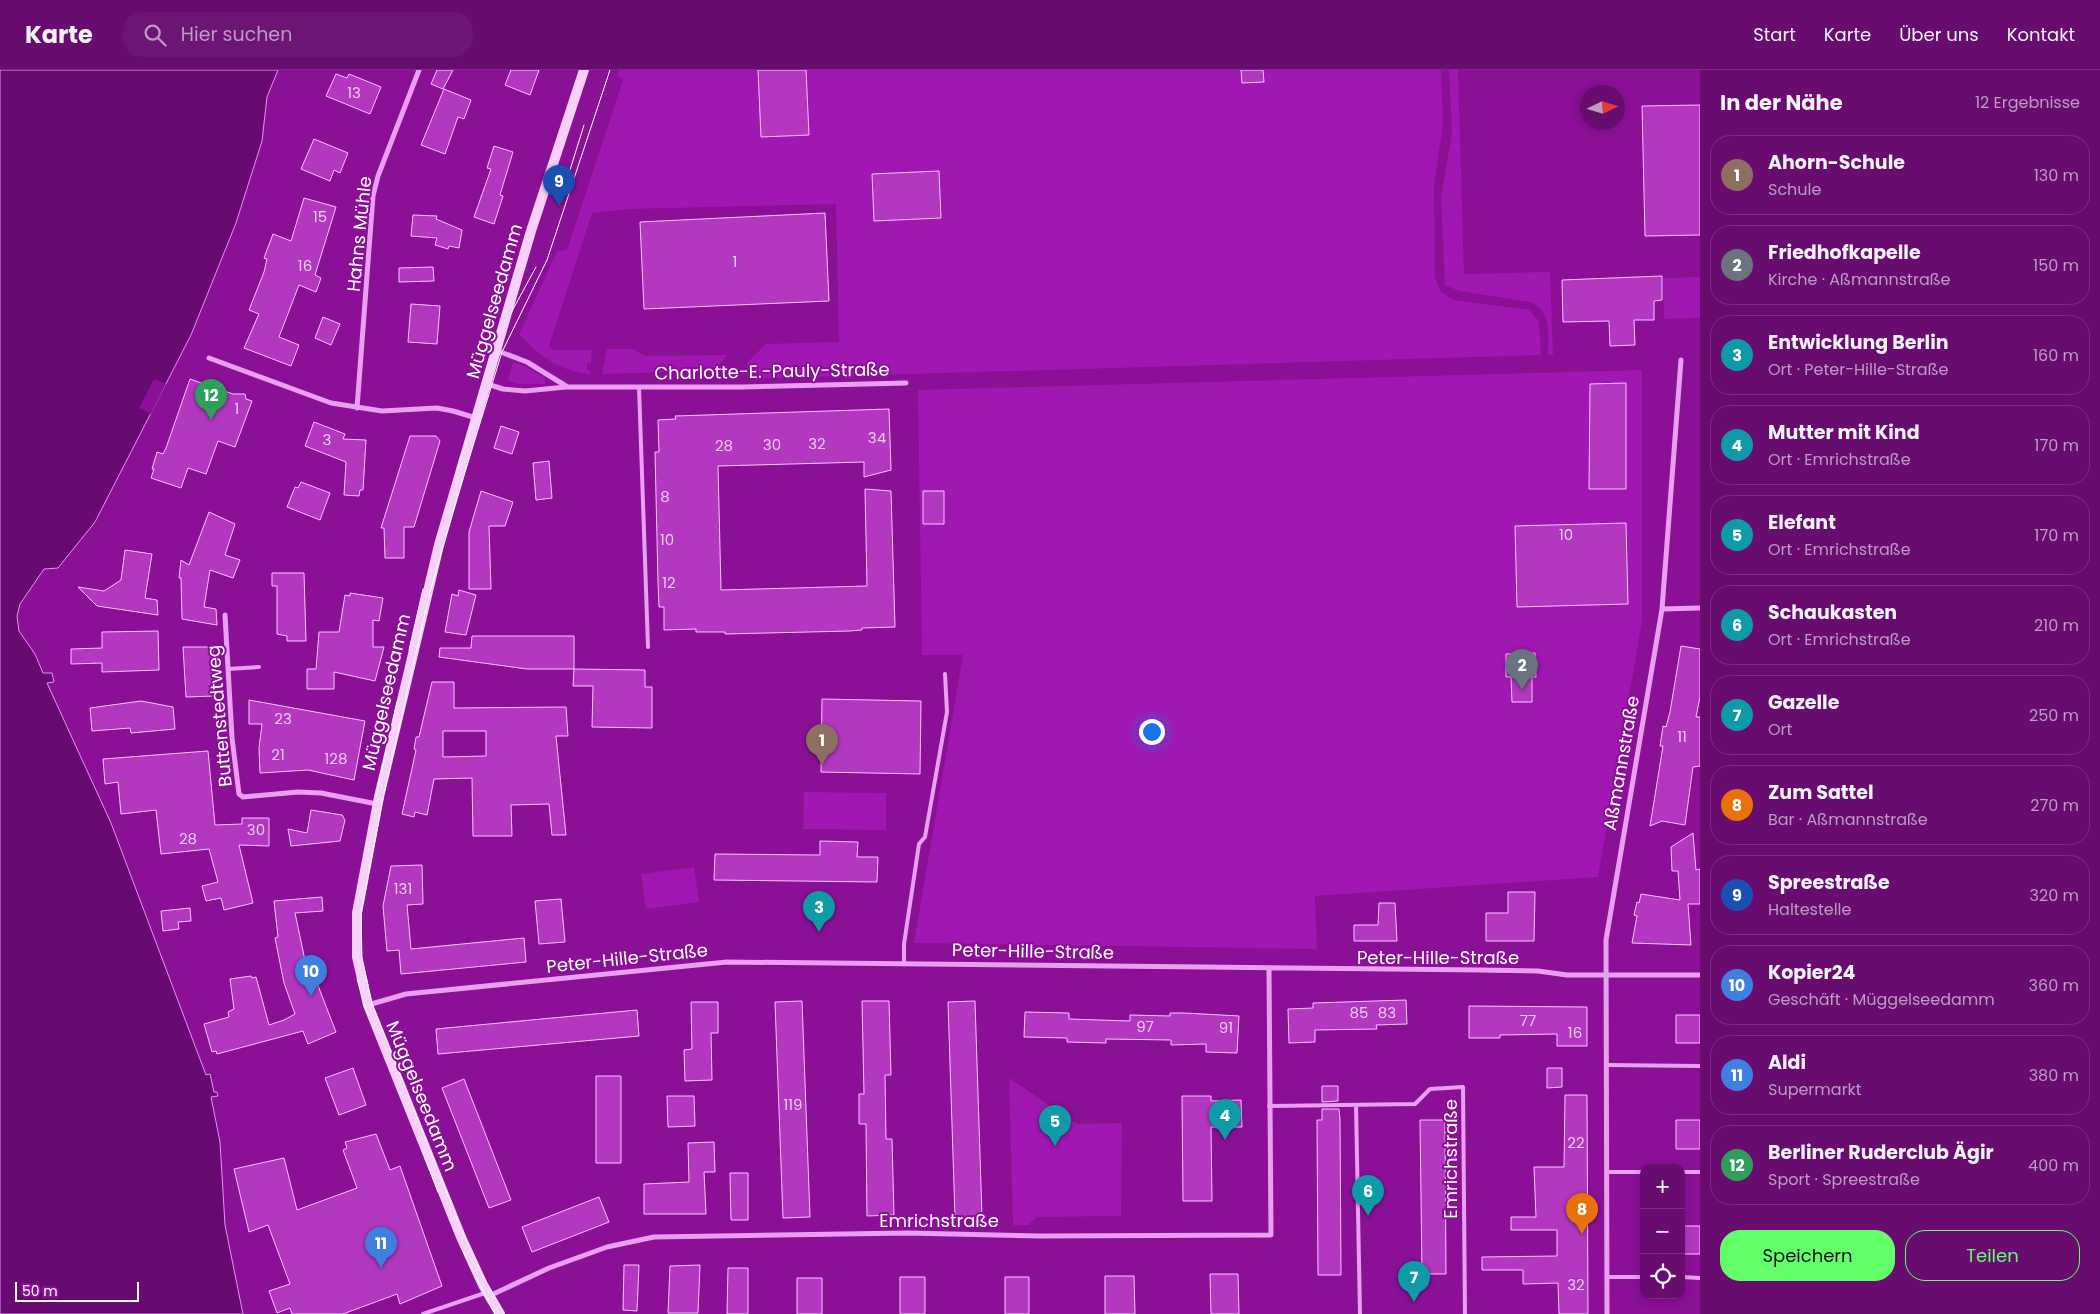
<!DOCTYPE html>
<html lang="de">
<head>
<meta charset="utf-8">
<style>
  :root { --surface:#680c70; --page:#6d1575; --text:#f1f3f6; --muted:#bd9bc3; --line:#7b2c83; --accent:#62ff6b }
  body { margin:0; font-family:Poppins,sans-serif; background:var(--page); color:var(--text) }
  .controls { position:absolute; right:15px; bottom:15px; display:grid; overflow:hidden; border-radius:10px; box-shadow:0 2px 8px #0003 }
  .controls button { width:45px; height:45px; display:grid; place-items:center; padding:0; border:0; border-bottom:1px solid var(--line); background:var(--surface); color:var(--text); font:25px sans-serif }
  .compass { position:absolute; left:1580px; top:15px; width:45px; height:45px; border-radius:50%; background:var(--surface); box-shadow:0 2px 8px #0003; rotate:86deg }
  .scale { position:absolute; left:15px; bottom:12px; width:124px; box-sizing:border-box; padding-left:5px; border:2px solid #fff; border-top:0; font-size:14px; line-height:18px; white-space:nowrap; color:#fff; -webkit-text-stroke:4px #8a1096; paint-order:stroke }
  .you { position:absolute; left:1151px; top:661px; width:18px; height:18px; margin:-12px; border:4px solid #fff; border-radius:50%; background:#1a73e8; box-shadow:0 0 0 8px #1a73e833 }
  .badge { display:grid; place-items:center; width:32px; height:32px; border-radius:50%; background:var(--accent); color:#fff; font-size:16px; font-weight:700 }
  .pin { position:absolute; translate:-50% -41px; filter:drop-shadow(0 1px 2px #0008) }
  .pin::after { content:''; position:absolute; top:26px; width:18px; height:15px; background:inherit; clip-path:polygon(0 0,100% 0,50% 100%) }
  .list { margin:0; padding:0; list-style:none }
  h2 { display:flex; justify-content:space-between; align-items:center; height:65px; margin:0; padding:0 20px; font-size:21px }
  h2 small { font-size:16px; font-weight:400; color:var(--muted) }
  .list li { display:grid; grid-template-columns:32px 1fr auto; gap:15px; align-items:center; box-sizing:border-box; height:80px; margin:0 10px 10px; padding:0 10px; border:1px solid var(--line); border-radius:20px }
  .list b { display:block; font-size:19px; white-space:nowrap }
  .list p { margin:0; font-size:16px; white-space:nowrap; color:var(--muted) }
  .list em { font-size:16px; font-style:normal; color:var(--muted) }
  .actions { display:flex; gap:10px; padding:15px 20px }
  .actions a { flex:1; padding:11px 0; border:1px solid var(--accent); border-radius:20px; text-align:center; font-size:18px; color:var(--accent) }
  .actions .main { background:var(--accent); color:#111 }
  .icon { flex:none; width:28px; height:28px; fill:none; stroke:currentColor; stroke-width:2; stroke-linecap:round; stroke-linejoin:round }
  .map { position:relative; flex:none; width:1700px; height:1244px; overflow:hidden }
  header { display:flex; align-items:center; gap:30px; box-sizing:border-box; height:70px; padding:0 25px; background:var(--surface); border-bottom:1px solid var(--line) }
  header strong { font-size:24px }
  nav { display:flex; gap:28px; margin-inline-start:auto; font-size:18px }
  .search { width:350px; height:45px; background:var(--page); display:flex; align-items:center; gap:12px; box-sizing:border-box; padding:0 18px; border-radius:20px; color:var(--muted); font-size:19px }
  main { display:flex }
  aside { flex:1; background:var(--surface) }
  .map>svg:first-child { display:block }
  .green { fill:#a117b1 }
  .water { fill:#690972; stroke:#eb91f7 }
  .pier { fill:#8a1096 }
  .building { fill:#b138bf; stroke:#f8c7fe; fill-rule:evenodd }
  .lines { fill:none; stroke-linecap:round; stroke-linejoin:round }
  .service { stroke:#eb9ff4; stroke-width:4 }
  .minor { stroke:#eb9ff4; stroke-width:5 }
  .secondary { stroke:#f9cffd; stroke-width:10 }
  .tram { stroke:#fff; stroke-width:1 }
  .labels { text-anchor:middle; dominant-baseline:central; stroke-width:4; stroke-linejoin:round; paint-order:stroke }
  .number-label { font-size:15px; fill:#eccdef }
  .street-label { font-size:18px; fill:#fff; stroke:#8a1096 }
</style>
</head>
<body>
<header>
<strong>Karte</strong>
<div class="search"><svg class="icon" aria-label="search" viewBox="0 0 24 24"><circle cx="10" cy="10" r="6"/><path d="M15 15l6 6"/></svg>Hier suchen</div>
<nav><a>Start</a><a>Karte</a><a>Über uns</a><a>Kontakt</a></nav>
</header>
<main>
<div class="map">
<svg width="1700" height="1244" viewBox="0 0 1700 1244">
  <rect width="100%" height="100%" fill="#8a1096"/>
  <path class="green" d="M619,0H1441L1443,54L1434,116L1435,207L1440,221L1453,230L1529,240L1539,252L1541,285L748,309L747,293L766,274L839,272L836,134L628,139L592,143L549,276L554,280H592L591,293H587V300L591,301L590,304C561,302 538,285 519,264L557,181L567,180L623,10L617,5Z
    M1449,0H1458L1464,204L1550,202L1553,285H1548C1548,264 1552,242 1531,232L1459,221L1445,215L1441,127L1452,63Z
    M1700,207V248L1664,249L1663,208Z
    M607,279H633L645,286L727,285L717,298L709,301L602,304Z
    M513,293L522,295L545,308V314H518L508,310Z
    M1642,300V551L1598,807L1315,826L1317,879L914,873L963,585H922L918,320Z
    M804,722L886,723V760L803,759Z
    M694,797L699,832L646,839L641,804Z
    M1009,1008L1077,1054L1122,1053L1121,1146L1036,1147L1029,1155H1013Z"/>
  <path class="water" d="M0,0H278L267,27L262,71L236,153L191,265L95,452L58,498L44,499L20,534L17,546L19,561L35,584L43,603H52L54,612L47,613L111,753L206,1005L210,1004L214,1022H217L218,1026L211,1027L220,1072L225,1155L243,1244H0Z"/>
  <path class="pier" d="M154,309L166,314L151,344L139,338Z"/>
  <path class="building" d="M437,0H453L443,19L431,14Z
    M511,0H539L530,25L505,15Z
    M758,0H806L809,65L761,67Z
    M1241,0H1263L1264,12L1242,13Z
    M336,4L347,8L349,4L381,17L370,44L326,26Z
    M444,19L471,30L464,49L458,47L445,84L421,75Z
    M1700,35V165L1645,166L1642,36Z
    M314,69L348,83L340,103L334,100L330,111L301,99Z
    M494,76L513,82L500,125L503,126L494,154L474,147L491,99L487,98Z
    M939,101L941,148L874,151L872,104Z
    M304,128L336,137L315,205L321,208L316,222L299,215L279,267L299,275L291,296L244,278L259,244L249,240L264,202L267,189L264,188L273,164L291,171Z
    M825,143L829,231L644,239L640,152Z
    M413,145L437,146L436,149L462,160L459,178L449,176L448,179L435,175L437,168L411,166Z
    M433,197L434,211L399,212V198Z
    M1662,206V230L1654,231V250H1634L1635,275L1610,276L1609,251L1563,252L1562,210Z
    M411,234L440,236L437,274L408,272Z
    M323,247L340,254L331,275L315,268Z
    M190,309L233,324H245L246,329L252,331L235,377L218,371L206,404L188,398L181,418L151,408L154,399H152L157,382L163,384L166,378Z
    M1626,313V419H1589L1590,314Z
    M889,339L891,400L864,407V392L718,396L721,520L867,516L865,419L891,421L895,557L862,558V560L850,561L725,564V562H696V559L664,560V537H659L658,512L655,382H659L658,350L676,349L675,346Z
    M314,352L345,364L343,369L366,370L363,420H360L359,426L344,425L346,392L305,376Z
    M501,356L519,362L512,384L494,378Z
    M410,366H436L440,371L414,457H404V488H385L384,458H381Z
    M549,391L552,428L536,430L533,393Z
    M301,412L330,423L320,450L287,437L295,417L298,418Z
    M481,421L513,432L505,456H489L491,519H469V462Z
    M923,421H944V454H923Z
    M209,442L235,454L225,485L240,490L233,508L210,500L204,537L216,539L217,555L182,549L181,508H179L181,490L189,495Z
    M1626,453L1628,534L1517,537L1515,456Z
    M125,480L152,484L145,528L157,530L158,545L97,536L78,517L104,521L121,510Z
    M272,503H304L306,571H287V566L277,564V516H272Z
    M459,520L476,525L466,565L445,562L452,524L458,526Z
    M350,523L383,528L379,551L373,550V577H384L375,611L334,602V619H307V599H316L319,562H339L345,525L350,526Z
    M158,561L159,600L102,602V593L71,594V579L102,578V562Z
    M472,566H574V599H527L439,587L440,578H471Z
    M1681,576L1700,579V627L1696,647H1700V696L1693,697L1685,755L1662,751L1650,756L1663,676H1660L1663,656L1666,657L1670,642Z
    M183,577H213L214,626L186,627Z
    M1535,583L1536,607H1532V632H1512L1511,607H1506V584Z
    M574,599L645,600V617H652V658L592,657L593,616H573Z
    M432,612H454V638L566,637L568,666H556L566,765H552L549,734L511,735L512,766H473L472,708L434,709L427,745L415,742L414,747L402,744L416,680L414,679L416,667H419ZM443,661H486V686L443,687Z
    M822,629L921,631L920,704L821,702Z
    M249,630L365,651L354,710L308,700L260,703L259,678L262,654H249Z
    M141,631L173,637L175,659L131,663L130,658L92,661L90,638Z
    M208,681L215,755L242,754V748H269V776L239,775L253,833L224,840L221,828L206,831L202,816L218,812L209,779L161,784L156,740L121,744L118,712L105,714L103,689Z
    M311,740L342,745L345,750L340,771L291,776L288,759L307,763Z
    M1693,763L1696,800L1700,799V834H1688L1691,875L1632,873L1637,846L1634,845L1637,832L1639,833L1641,824L1680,830L1678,801H1672L1671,777Z
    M820,771L858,772L857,787H878L877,812L714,810L715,784L820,785Z
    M422,795L423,834L407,835L411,879L524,868L526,892L401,904L399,880L387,881L383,836L391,796Z
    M1508,822H1535L1534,871H1486V843H1508Z
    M322,827L323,841L295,843L310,914L317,913L336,962L308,974L303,961L217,984L216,981L212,982L204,954L229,947L228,942L234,939L230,909L251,906L252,908L256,907L269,955L284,950L295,944L284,913L275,868L278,867L274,831Z
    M561,829L565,872L539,874L535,831Z
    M1379,833H1395L1397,871H1354V855H1378Z
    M190,838L191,851L178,852L179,859L163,861L161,841Z
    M1406,930L1407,954L1376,955L1377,959L1315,960V972L1289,973L1288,939L1313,938V933Z
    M802,931L810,1147L783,1148L775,932Z
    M862,931H889L891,1005H885L886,1069H892L894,1145L867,1146L866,1054H859V1024H864Z
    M975,931L982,1147H955L948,932Z
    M691,932H718V963H711L712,1010L685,1011L684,980L692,979Z
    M1469,936L1587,937V976H1557V964L1500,965V968H1469Z
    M637,940L639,966L438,984L436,959Z
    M1025,942L1069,943V949L1130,951V945L1170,946V943H1184L1239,946L1237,983L1206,982V974L1171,975V970L1106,969V973L1067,972V968L1024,967Z
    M1676,945H1700V973H1676Z
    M353,998L366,1035L339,1045L325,1008Z
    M1547,998H1562V1017L1547,1018Z
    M596,1006H621V1093H596Z
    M464,1009L511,1130L489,1138L442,1018Z
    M1322,1016H1338V1031L1322,1032Z
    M1565,1025H1587L1588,1244H1559L1558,1213L1523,1214V1200H1482V1187L1557,1186V1160H1511V1147H1536L1534,1097H1564Z
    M667,1026H694L695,1056L668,1057Z
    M1182,1026H1211V1031L1241,1030L1242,1057H1211L1212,1131H1183Z
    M1322,1039H1339L1340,1050L1341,1205H1318L1317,1050H1322Z
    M1420,1050H1445L1446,1204H1422Z
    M1676,1050H1700V1079H1676Z
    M376,1064L390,1100L400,1096L442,1216L400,1234L397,1224L343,1244H292L290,1238L277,1243L269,1221L290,1214L268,1155L249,1162L234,1099L284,1088L297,1140L357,1118L343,1080L347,1078L345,1072Z
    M714,1072L715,1102H704L706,1144H644V1114L689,1112L688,1073Z
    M730,1103H748V1150H731Z
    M599,1127L609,1152L532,1182L522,1157Z
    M1681,1156H1700V1184H1681Z
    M624,1195H639L637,1241L623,1240Z
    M700,1195L698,1243H668L670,1196Z
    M728,1198H748V1244H727Z
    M1210,1204H1238L1239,1244H1211Z
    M1105,1206H1134L1135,1244H1105Z
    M900,1207H925V1244H900Z
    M1005,1207H1029V1244H1005Z
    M797,1208H822V1244H797Z"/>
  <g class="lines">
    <path class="service" d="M639,317L648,577
      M228,599L259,597
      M904,893V874L919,774L925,767L947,642L945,604
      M1606,995L1700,996
      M1356,1035L1360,1244
      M1269,1036L1415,1034L1430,1019L1463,1017L1465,1244
      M1607,1102H1644
      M1681,1102H1700
      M1607,1207H1644
      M1681,1207L1700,1208
      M423,1244L485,1223"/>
    <path class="minor" d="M498,281L527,292L566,316
      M209,288L331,333L382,341L437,338L453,341L476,348
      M487,314L503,319L525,321L566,317H742L906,313
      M357,338L373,126L378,106L419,0
      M1662,539L1700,538
      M225,545L232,668L239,724L243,727L298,722L321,723L377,734
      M368,935L406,924L727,892L1480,900L1538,901L1567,905H1700
      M489,1226L549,1198L607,1177L654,1167L907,1163L1041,1166L1271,1165L1269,898
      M1607,1244L1606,870L1662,539L1681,290"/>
    <path class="secondary" d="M500,1244L483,1215L461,1167L368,935L357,887V843L379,727L439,475L531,161L584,0"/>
    <path class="tram" d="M570,100L584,55
      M511,243L536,197
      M458,399L472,354
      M409,580L423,519
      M376,727L397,632
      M357,909L368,945
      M423,1082L438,1122
      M461,1177L495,1244
      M504,1244L479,1199L461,1159L372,934L362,888L361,843L383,728L430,522L456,431L502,282L547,190L610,0"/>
  </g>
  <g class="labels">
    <g class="number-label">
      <text x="354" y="22">13</text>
      <text x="320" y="146">15</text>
      <text x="735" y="191">1</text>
      <text x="305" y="195">16</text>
      <text x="237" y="338">1</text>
      <text x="877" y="367">34</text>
      <text x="327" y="369">3</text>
      <text x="817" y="373">32</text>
      <text x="772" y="374">30</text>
      <text x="724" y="375">28</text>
      <text x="665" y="426">8</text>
      <text x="1566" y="464">10</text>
      <text x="667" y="469">10</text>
      <text x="669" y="512">12</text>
      <text x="283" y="648">23</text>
      <text x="1682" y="666">11</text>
      <text x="278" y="684">21</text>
      <text x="336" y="688">128</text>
      <text x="256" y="759">30</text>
      <text x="188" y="768">28</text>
      <text x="403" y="818">131</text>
      <text x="1359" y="942">85</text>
      <text x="1387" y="942">83</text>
      <text x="1528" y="950">77</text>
      <text x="1145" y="956">97</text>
      <text x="1226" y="957">91</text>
      <text x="1575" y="962">16</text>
      <text x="793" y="1034">119</text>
      <text x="1576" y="1072">22</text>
      <text x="1576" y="1214">32</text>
    </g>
    <g class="street-label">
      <text transform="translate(359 164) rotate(-84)">Hahns Mühle</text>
      <text transform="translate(494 231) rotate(-74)">Müggelseedamm</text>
      <text transform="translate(772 301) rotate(-1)">Charlotte-E.-Pauly-Straße</text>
      <text transform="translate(386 622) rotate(-77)">Müggelseedamm</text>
      <text transform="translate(219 646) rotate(-95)">Buttenstedtweg</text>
      <text transform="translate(1621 693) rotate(-80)">Aßmannstraße</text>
      <text transform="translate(1033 881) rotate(1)">Peter-Hille-Straße</text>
      <text x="1438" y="887">Peter-Hille-Straße</text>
      <text transform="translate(627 888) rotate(-6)">Peter-Hille-Straße</text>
      <text transform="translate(422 1026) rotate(68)">Müggelseedamm</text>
      <text transform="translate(1450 1089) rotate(-90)">Emrichstraße</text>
      <text x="939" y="1150">Emrichstraße</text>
    </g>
  </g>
</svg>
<div class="controls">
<button>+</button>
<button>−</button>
<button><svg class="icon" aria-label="locate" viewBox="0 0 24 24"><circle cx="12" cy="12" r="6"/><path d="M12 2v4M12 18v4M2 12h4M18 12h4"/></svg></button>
</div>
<svg class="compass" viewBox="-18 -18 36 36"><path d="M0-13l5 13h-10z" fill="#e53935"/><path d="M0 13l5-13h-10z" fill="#bd9bc3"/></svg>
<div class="scale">50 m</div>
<div class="you"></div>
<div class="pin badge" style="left:822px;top:695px;background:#8d6e63">1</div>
<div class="pin badge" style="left:1522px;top:620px;background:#6b7280">2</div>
<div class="pin badge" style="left:819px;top:862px;background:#0f9aa8">3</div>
<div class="pin badge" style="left:1225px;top:1070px;background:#0f9aa8">4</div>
<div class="pin badge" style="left:1055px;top:1076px;background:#0f9aa8">5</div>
<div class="pin badge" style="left:1368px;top:1146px;background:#0f9aa8">6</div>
<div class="pin badge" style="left:1414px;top:1232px;background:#0f9aa8">7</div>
<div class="pin badge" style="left:1582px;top:1164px;background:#e8710a">8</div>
<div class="pin badge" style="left:559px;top:136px;background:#1a4fb4">9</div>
<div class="pin badge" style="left:311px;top:926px;background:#3f7fe0">10</div>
<div class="pin badge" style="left:381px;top:1198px;background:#3f7fe0">11</div>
<div class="pin badge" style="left:211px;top:350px;background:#2e9e5b">12</div>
</div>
<aside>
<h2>In der Nähe<small>12 Ergebnisse</small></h2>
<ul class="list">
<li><span class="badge" style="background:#8d6e63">1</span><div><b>Ahorn-Schule</b><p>Schule</p></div><em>130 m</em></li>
<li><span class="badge" style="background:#6b7280">2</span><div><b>Friedhofkapelle</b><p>Kirche · Aßmannstraße</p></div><em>150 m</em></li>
<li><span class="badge" style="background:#0f9aa8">3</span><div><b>Entwicklung Berlin</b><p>Ort · Peter-Hille-Straße</p></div><em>160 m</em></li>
<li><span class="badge" style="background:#0f9aa8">4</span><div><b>Mutter mit Kind</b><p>Ort · Emrichstraße</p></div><em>170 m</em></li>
<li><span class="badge" style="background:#0f9aa8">5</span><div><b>Elefant</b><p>Ort · Emrichstraße</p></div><em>170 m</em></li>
<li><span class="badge" style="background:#0f9aa8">6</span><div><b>Schaukasten</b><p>Ort · Emrichstraße</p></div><em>210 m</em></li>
<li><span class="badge" style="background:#0f9aa8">7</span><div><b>Gazelle</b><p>Ort</p></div><em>250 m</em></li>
<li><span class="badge" style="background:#e8710a">8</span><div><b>Zum Sattel</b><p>Bar · Aßmannstraße</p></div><em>270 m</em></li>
<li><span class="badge" style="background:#1a4fb4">9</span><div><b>Spreestraße</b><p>Haltestelle</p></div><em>320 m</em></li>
<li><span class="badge" style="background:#3f7fe0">10</span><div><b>Kopier24</b><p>Geschäft · Müggelseedamm</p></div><em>360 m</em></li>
<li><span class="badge" style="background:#3f7fe0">11</span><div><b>Aldi</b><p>Supermarkt</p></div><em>380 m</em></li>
<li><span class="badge" style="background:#2e9e5b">12</span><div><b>Berliner Ruderclub Ägir</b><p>Sport · Spreestraße</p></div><em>400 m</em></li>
</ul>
<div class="actions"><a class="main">Speichern</a><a>Teilen</a></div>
</aside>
</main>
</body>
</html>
